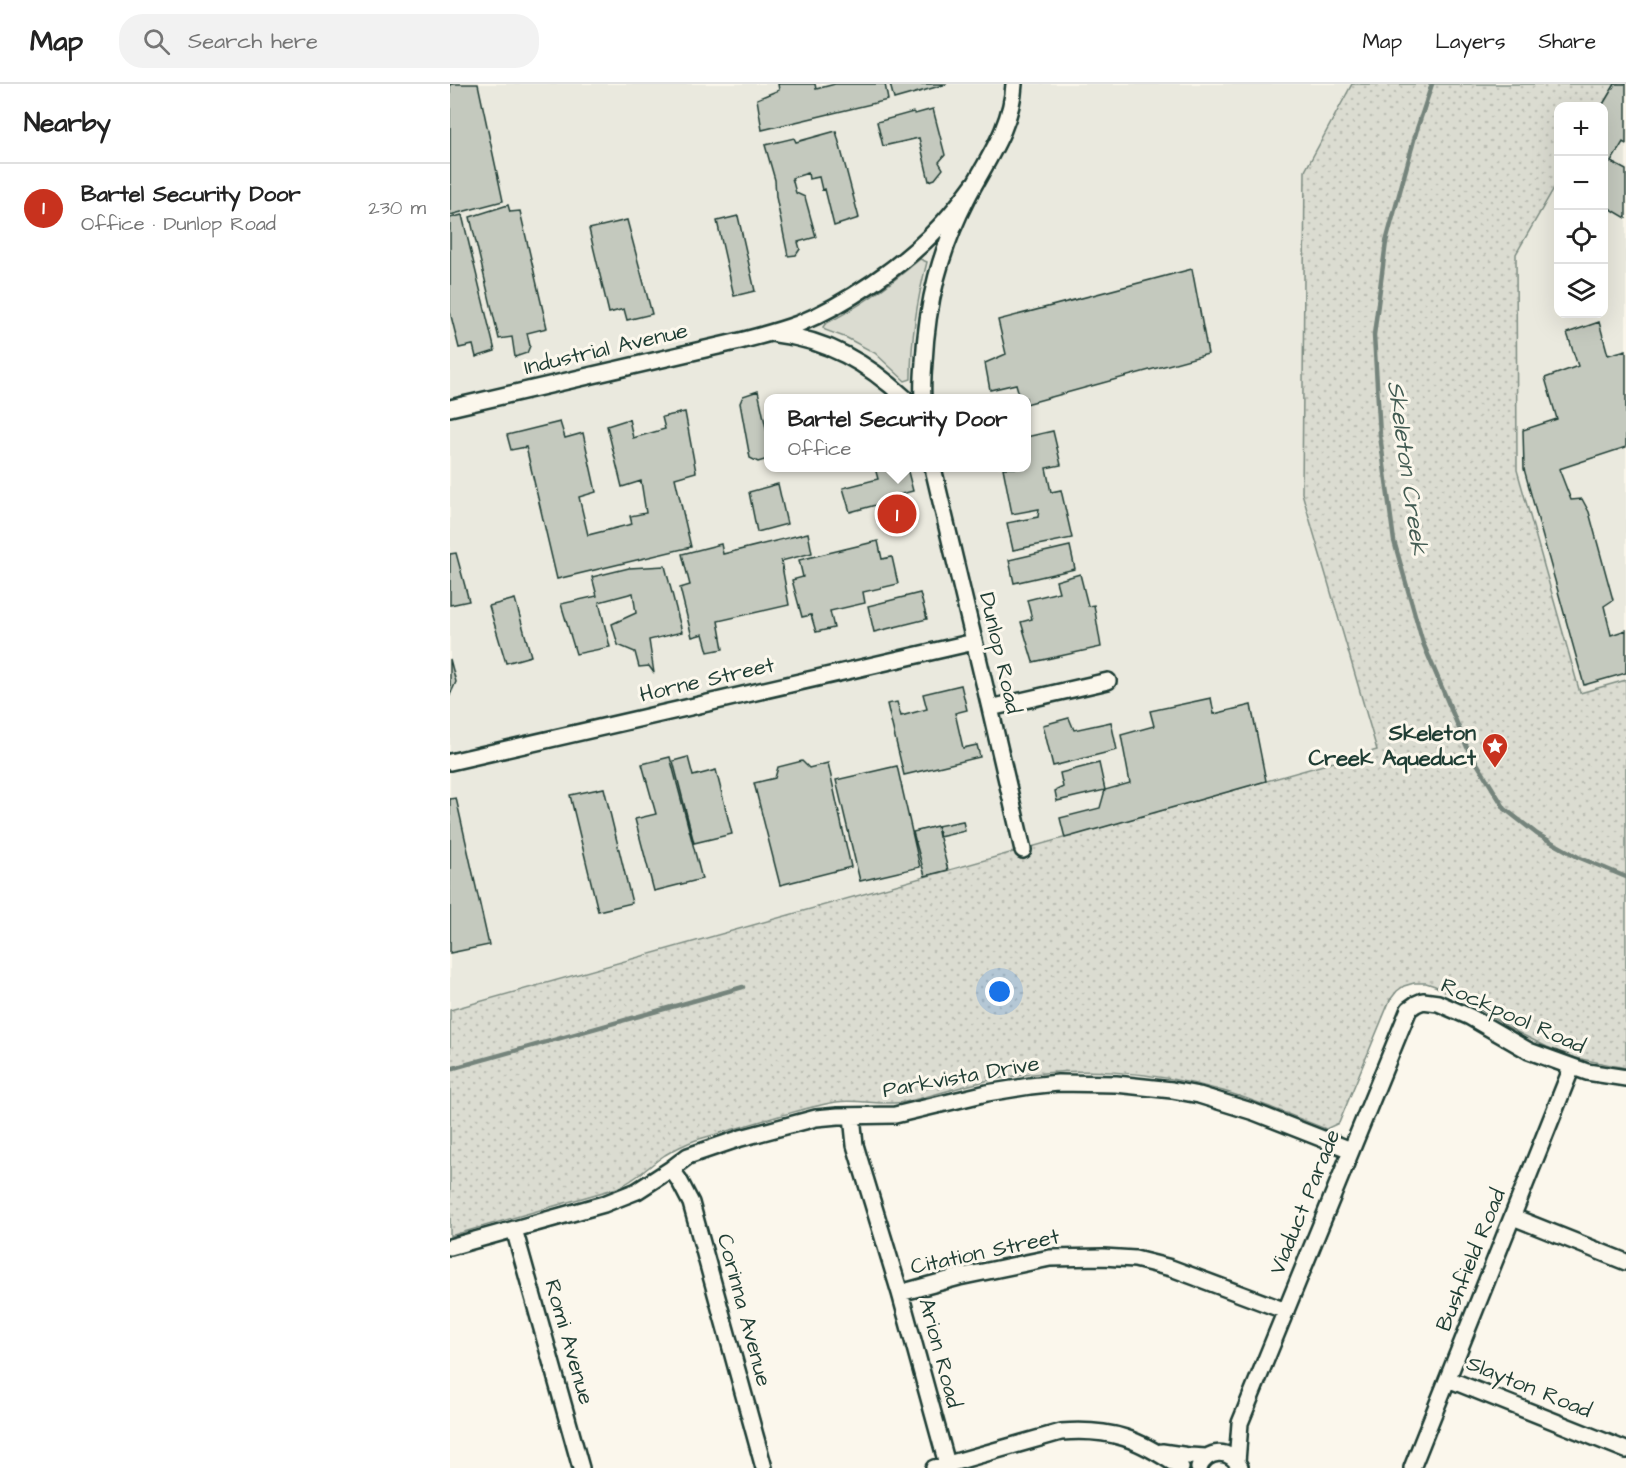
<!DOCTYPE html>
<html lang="en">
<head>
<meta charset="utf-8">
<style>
  :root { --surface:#fff; --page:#f2f2f2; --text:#222; --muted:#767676; --line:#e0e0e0; --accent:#c8321e }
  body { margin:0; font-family:"Architects Daughter",sans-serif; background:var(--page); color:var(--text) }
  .controls { position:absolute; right:18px; top:18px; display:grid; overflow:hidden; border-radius:12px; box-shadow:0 6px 24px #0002 }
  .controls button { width:54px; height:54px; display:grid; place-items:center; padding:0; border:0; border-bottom:2px solid var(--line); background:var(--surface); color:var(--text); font:30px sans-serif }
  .you { position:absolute; left:550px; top:908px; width:21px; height:21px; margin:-15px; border:4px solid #fff; border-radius:50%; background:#1a73e8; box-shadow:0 0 0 9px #1a73e833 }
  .badge { display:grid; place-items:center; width:39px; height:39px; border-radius:50%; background:var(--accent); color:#fff; font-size:20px; font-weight:700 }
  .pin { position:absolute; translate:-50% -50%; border:3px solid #fff; box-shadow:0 2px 6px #0006 }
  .popup { position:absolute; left:314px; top:310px; width:267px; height:78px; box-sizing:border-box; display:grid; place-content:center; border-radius:12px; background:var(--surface); filter:drop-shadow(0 2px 4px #0005); font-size:20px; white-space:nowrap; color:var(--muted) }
  .popup b { font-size:22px; color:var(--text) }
  .popup::after { content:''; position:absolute; left:50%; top:100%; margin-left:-12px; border:12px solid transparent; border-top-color:var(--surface) }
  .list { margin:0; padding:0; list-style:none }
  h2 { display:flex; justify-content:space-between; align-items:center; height:78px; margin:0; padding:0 24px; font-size:26px }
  h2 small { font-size:20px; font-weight:400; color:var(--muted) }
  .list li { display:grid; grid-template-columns:39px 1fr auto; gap:18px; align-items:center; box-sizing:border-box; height:90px; padding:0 24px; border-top:2px solid var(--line) }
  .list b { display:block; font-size:22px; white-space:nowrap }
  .list p { margin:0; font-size:20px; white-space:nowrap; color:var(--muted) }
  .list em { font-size:20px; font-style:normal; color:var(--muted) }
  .icon { flex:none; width:33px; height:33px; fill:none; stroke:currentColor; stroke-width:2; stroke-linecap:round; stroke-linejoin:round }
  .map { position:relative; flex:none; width:1176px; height:1384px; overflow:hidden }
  header { display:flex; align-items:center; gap:36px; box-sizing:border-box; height:84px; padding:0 30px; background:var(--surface); border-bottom:2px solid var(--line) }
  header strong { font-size:28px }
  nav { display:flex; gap:33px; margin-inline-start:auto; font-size:21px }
  .search { width:420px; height:54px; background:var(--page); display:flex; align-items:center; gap:15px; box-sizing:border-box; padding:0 21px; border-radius:24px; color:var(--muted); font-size:22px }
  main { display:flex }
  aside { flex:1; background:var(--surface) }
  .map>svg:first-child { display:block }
  .built { fill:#eae9de; fill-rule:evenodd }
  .grass { fill:#dbdcd1; stroke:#7d8c82; stroke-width:1.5 }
  .park { fill:url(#park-dots); stroke:#7d8c82; stroke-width:1.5 }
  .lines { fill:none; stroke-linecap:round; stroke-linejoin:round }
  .stream { stroke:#74847b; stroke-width:4.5 }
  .building { fill:#c4c9be; stroke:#1f3d34; stroke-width:1.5 }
  .minor-casing { stroke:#1f3d34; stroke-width:20 }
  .minor { stroke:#fbf7ec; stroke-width:15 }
  .labels { text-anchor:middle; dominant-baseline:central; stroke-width:6; stroke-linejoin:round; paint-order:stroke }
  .street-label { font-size:22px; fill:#1f3d34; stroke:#fbf7ec }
  .poi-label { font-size:22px; font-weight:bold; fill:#1f3d34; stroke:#fbf7ec; text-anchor:end }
  .water-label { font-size:24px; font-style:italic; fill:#425b52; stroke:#fbf7ec }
</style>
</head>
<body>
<header>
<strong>Map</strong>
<div class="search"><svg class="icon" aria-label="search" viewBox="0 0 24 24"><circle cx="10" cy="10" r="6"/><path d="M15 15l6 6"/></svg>Search here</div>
<nav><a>Map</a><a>Layers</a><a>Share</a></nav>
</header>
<main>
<aside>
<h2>Nearby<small></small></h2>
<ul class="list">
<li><span class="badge">1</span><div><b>Bartel Security Door</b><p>Office · Dunlop Road</p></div><em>230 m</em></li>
</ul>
</aside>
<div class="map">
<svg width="1176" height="1384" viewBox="0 0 1176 1384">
  <defs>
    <pattern id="park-dots" width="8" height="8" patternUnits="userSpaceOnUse" patternTransform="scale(1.5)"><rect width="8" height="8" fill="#dbdcd1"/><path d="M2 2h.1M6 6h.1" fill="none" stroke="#bcbeb4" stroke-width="1.8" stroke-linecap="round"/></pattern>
  </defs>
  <rect width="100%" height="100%" fill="#fbf7ec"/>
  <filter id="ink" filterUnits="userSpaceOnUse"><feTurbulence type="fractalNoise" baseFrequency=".0167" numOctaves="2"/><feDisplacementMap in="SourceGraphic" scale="12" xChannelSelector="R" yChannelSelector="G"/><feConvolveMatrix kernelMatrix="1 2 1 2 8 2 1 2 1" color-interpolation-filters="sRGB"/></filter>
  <g filter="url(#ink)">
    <path class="built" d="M0,0H1176V596L0,926ZM1108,22H1154V230H1108ZM318,314H576V384H318Z"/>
    <path class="grass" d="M470,175L477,178C467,216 461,255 461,295L455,297L425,269L397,254L375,246L373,243L375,240C410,223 441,200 470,175Z"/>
    <path class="park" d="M902,0H1165L1152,22H1108V97L1066,170L1067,386L1130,609L1176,596V984L1126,974L1097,963L1067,948L1029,925L985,902L976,899H964L954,902L947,907L940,916L889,1039L876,1045C842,1032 808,1017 773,1007C702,986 625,982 552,994C519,999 487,1011 455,1018C432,1022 409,1015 386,1018C367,1021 348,1027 329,1032C301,1040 273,1048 246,1056C235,1060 225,1065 215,1071C197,1083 188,1095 167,1104L0,1152V926L927,666L852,409L855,87Z"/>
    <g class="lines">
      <path class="stream" d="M982,0L967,45L936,158L924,251L930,351L944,457L973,559L1017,663L1055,725L1087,750L1128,773L1176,793
        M0,985L293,903"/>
    </g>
    <path class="building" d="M0,0H28L53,117L0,131Z
      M328,0H365L366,5L385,0H435L438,16L312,46L307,15L329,6Z
      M440,0H497L444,15Z
      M1165,0H1176V60L1173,58L1161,78L1176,86V134L1154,121V22H1152Z
      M483,25L495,71L489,78L493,85L485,95L479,97L469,54L433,62L427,38L463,28L465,30Z
      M386,47L409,134L384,142L375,105L372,106L369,93L359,95L358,89L342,94L346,109L355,113L366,153L348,158L350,165L346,171L338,172L326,113L325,96L315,61L344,54L346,58Z
      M58,121L60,128L70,127L97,244L77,249L80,262L77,269L65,273L62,253L49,255L20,133Z
      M12,131L45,267L26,273L23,261L9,264L0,228V134Z
      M288,132L305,207L284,212L267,137Z
      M177,136L202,230L177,236L174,225L159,229L139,145Z
      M742,185L758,270L576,320V314H570L566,300L540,306L535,279L556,270L548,236Z
      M1149,238L1158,271L1176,266V363L1109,385L1121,416L1132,415L1139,428L1163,516L1154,522L1161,551L1176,546V589L1134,601L1074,385L1073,346L1107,335L1095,294L1128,282L1117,249Z
      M308,307L318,353V375L308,378L300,374L290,319L293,312Z
      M235,328L246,388L225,394L241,463L107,495L76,363L61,366L57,351L110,338L115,354L133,349L146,408L129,413L138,451L182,440L180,432L196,429L191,397L172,403L157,342L179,335L183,354L215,345L212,333Z
      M603,347L611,381L596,384L601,408L611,406L622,454L563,466L557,439L588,433L589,425L562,430L553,384H576V353Z
      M425,384H457L463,407L432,415L433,419L400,428L393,404L428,395Z
      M328,400L337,440L307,448L299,408Z
      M358,449L362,469L331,477L339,521L268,537L273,565L258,568L253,550L242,553L230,504L240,501L232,470L271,460L273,470Z
      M428,457L432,475L442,473L448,500L413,508L415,519L380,527L384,544L366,548L361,531L352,533L342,496L353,493L349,476Z
      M620,462L625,485L564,499L559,476Z
      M6,469L19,517L0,521V470Z
      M215,482L232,548L199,556L204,589L199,582L189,583L185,568L168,561L162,540L186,529L183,509L149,518L160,563L126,570L111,520L147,512L142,493L179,484Z
      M630,490L638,522L644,521L651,563L583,578L571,538L582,535L577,516L609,508L606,497Z
      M470,509L477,535L424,548L418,522Z
      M65,515L81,572L56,579L39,522Z
      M0,575L6,598L0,611Z
      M511,601L517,626L505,629L513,664L527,661L530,673L454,691L437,620L447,618L451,632L477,625L473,610Z
      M761,614L764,630L801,621L816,697L615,754L610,734L650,724L655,706L680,699L671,651L704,642L700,627Z
      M619,634L624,646L661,638L667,666L603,682L593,641Z
      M220,673L252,795L204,807L185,735L206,730L192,680Z
      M238,673L243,692L266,686L282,750L244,759L223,677Z
      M352,677L359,684L378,679L401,783L330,801L304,699L325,694L328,683Z
      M649,679L655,706L607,717L605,707L613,703L610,689Z
      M447,682L470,783L410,797L386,696Z
      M154,704L182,819L148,827L120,711Z
      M6,714L39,861L0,869V715Z
      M513,737L515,747L489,753L487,742Z
      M487,742L498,786L475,792L463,748Z"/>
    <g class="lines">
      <g class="minor-casing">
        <path id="minor" d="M326,250C378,256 417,279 455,314
          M473,314C472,302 473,290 474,278C477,218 490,167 517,114C536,77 562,43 564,0
          M0,324L290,257C310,252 329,247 348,240C395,221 454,181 489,143C502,130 513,115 524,100
          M483,384L540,624L573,766
          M540,624L658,597
          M0,678L524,558
          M402,1032L405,1061L450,1209L497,1380
          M221,1085L229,1096L241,1119L314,1384
          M1063,1133L1176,1178
          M64,1145L131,1384
          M0,1163L154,1120L187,1107L221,1085L238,1072L291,1054L366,1034L388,1032L445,1031L537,1009L580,1002L608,999L666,1000L722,1006L749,1011L804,1028L901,1066
          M450,1209L509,1193L600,1174L653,1173L685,1175L721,1184L836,1227
          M998,1295L1176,1366
          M712,1368L739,1372L756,1373
          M787,1378L790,1339L959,925L966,920L973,917L988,919L1020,933L1079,967L1137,988L1176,994
          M484,1384L611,1348C662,1344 689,1355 731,1384
          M749,1384C757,1365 780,1364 790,1383
          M962,1384L1122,983"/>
      </g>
      <use href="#minor" class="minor"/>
    </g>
  </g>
  <defs>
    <g id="sight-pin" transform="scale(1.35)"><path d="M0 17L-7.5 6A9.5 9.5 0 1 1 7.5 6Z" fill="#c8321e" stroke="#fbf7ec"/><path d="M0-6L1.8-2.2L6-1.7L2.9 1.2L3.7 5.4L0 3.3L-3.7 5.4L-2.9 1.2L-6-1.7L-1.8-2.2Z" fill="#fff"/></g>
  </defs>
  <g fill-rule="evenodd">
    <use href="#sight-pin" x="1045" y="662"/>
  </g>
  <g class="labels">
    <g class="street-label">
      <text transform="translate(156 265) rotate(-13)">Industrial Avenue</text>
      <text transform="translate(550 569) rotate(77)">Dunlop Road</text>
      <text transform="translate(257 596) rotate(-13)">Horne Street</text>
      <text transform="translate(1063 932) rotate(24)">Rockpool Road</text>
      <text transform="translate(511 993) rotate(-10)">Parkvista Drive</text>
      <text transform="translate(855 1118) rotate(-68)">Viaduct Parade</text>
      <text transform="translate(535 1168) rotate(-12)">Citation Street</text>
      <text transform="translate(1021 1176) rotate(-68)">Bushfield Road</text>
      <text transform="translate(294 1226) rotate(75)">Corinna Avenue</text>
      <text transform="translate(119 1258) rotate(74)">Romi Avenue</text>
      <text transform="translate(490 1269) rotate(75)">Arion Road</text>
      <text transform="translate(1079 1303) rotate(22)">Slayton Road</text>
    </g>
    <g class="poi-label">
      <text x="1026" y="649">Skeleton<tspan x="1026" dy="25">Creek Aqueduct</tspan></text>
    </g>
    <g class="water-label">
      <text transform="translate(957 384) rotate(82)">Skeleton Creek</text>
    </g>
  </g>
</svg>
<div class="controls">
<button>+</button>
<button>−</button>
<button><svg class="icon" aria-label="locate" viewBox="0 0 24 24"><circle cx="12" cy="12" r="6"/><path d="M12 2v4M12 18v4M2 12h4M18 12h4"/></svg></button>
<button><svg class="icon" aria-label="layers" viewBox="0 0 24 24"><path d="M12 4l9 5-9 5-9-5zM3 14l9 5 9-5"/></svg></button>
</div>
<div class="you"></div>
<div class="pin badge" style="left:447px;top:430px">1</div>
<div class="popup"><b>Bartel Security Door</b>Office</div>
</div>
</main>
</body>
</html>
